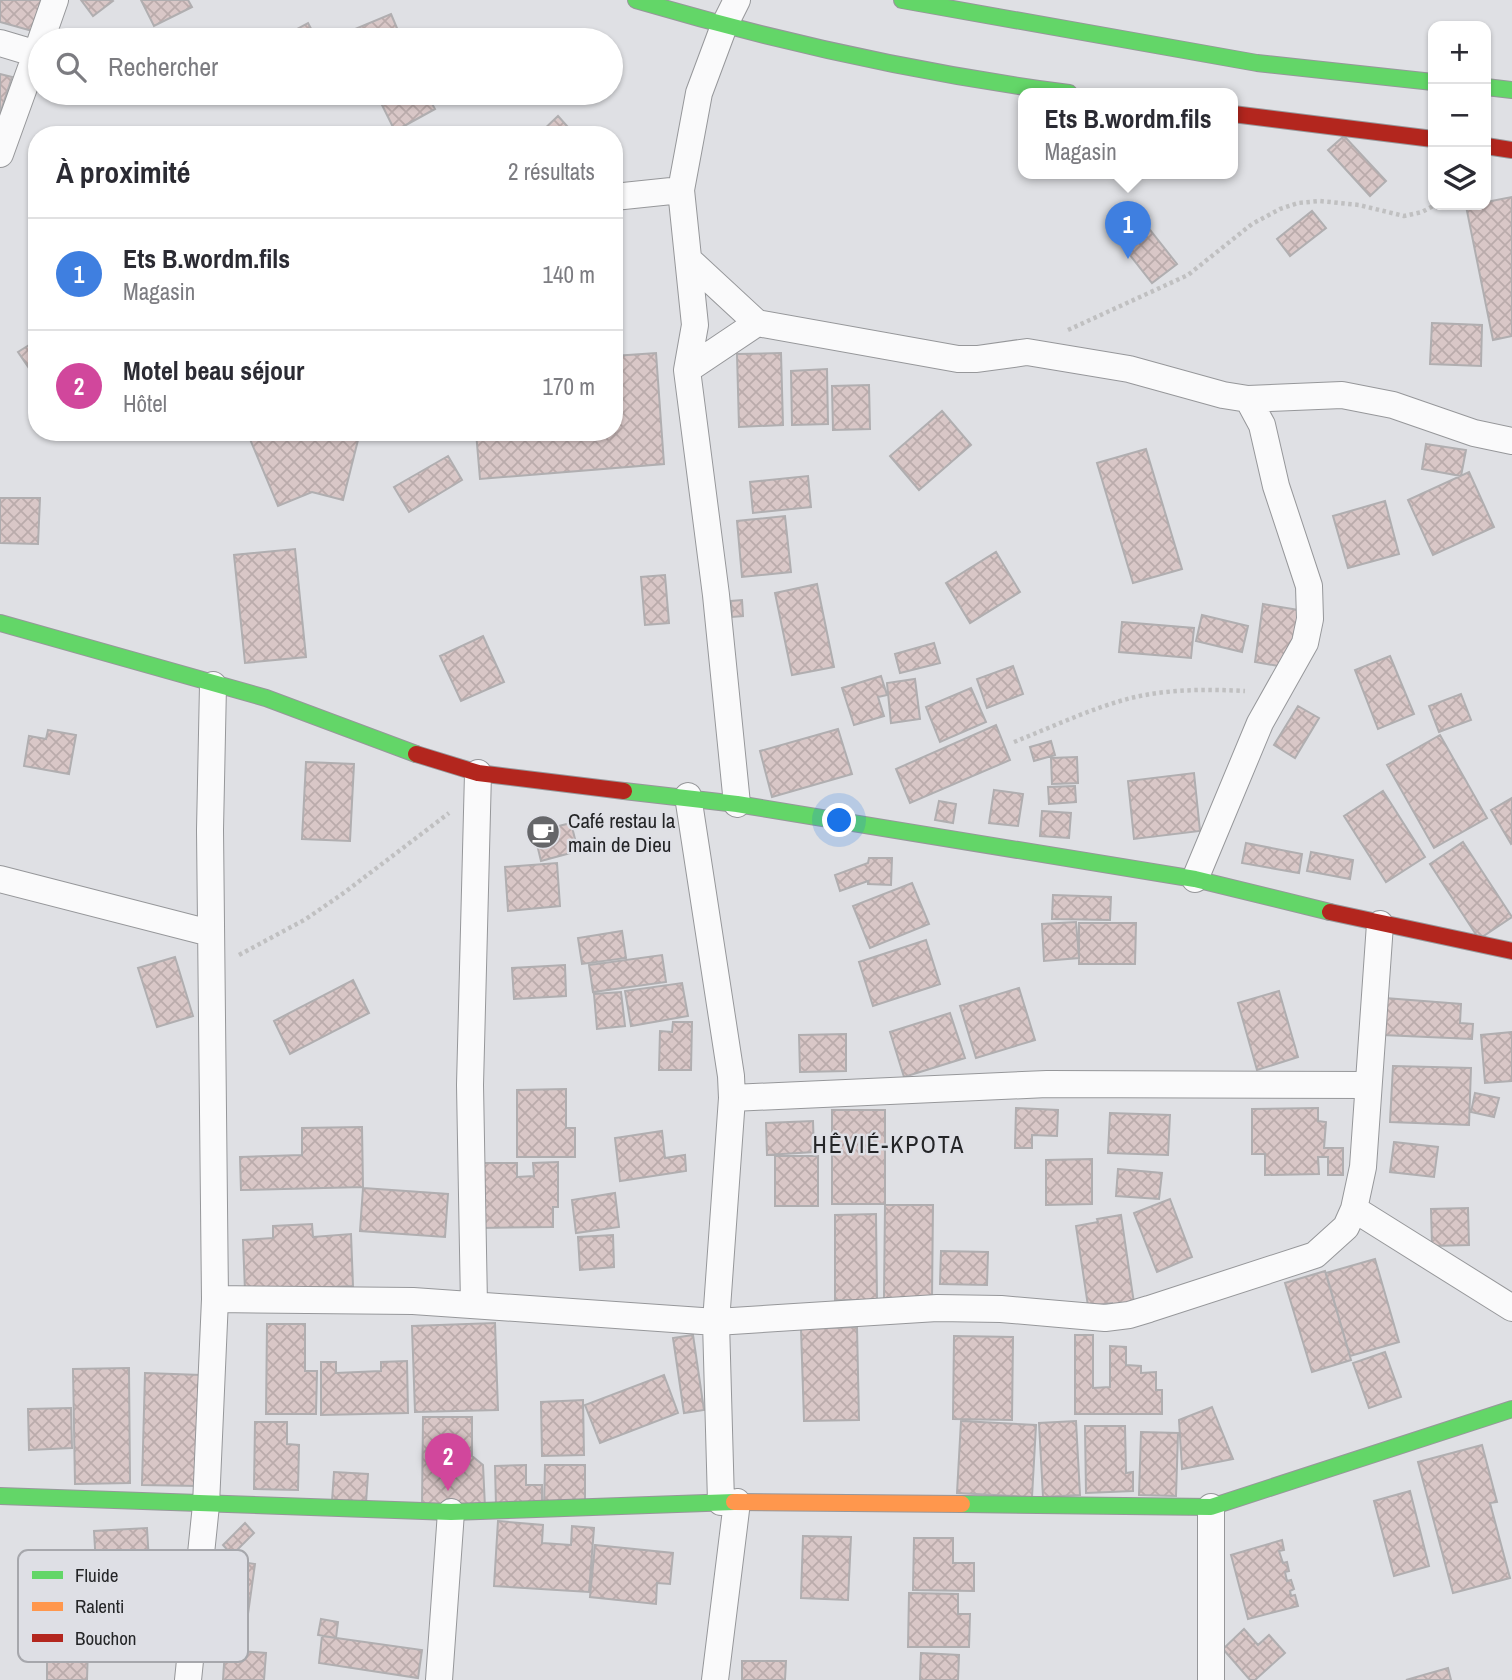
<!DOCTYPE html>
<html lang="fr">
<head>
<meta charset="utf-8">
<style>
  :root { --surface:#fff; --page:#f7f7f7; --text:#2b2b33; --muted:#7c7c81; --line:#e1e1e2; --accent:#111827 }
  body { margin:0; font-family:"Archivo Narrow",sans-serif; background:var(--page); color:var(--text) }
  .controls { position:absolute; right:21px; top:21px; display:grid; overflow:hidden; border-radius:14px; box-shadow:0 2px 5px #0004 }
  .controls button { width:63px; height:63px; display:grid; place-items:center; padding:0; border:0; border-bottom:2px solid var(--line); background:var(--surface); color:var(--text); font:35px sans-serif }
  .you { position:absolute; left:840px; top:821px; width:24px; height:24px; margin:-18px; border:5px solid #fff; border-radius:50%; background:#1a73e8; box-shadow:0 0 0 10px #1a73e833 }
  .badge { display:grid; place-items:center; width:46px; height:46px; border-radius:50%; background:var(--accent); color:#fff; font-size:23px; font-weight:700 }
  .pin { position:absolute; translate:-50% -58px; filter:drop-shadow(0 2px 4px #0008) }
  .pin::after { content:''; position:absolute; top:37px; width:24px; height:21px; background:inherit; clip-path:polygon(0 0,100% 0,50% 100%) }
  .popup { position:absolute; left:1018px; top:88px; width:220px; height:91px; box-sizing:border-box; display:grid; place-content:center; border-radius:14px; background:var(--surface); filter:drop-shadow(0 2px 5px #0005); font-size:23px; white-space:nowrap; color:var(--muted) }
  .popup b { font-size:26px; color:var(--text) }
  .popup::after { content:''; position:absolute; left:50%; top:100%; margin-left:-14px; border:14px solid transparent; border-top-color:var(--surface) }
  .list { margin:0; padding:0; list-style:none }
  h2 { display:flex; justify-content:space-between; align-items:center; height:91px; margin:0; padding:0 28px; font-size:30px }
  h2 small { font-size:23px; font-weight:400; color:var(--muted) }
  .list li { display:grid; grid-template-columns:46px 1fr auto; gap:21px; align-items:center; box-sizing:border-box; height:112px; padding:0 28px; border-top:2px solid var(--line) }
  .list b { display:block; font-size:26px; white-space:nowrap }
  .list p { margin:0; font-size:23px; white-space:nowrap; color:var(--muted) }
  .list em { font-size:23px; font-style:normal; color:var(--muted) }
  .icon { flex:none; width:38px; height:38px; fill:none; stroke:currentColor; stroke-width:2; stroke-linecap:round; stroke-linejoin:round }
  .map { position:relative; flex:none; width:1512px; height:1680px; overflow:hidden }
  .search { position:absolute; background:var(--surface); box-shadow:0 2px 5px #0004; left:28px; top:28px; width:595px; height:77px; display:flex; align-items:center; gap:18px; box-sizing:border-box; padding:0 24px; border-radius:38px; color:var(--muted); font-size:26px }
  .panel { position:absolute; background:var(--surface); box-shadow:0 2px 5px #0004; left:28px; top:126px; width:595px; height:315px; border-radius:28px }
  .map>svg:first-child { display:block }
  .building { fill:url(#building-cross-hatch); stroke:#b0aeb0; stroke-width:2 }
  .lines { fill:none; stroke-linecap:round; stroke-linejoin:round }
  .street-casing { stroke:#96979a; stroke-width:28 }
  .fast-casing { stroke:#96979a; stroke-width:18 }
  .slow-casing { stroke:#96979a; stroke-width:18 }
  .jam-casing { stroke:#96979a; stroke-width:18 }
  .path { stroke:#c0c0c1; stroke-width:4.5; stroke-dasharray:3.5 3.5; stroke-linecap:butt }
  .street { stroke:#fafafb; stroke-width:26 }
  .fast { stroke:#63d668; stroke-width:16 }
  .slow { stroke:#ff974d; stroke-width:16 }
  .jam { stroke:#b3261e; stroke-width:16 }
  .labels { text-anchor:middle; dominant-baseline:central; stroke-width:5; stroke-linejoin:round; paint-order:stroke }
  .poi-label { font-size:21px; fill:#242527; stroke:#dedfe5; text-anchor:start }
  .quarter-label { font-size:24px; letter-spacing:2px; fill:#242527; stroke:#dedfe5 }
  .key { fill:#dedfe5; stroke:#a6a7ac; stroke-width:2 }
  .key-label { font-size:19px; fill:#242527 }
</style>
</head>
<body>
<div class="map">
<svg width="1512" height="1680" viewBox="0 0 1512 1680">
  <defs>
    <pattern id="building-cross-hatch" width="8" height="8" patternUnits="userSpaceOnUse" patternTransform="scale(1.75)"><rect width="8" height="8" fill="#d9c7c7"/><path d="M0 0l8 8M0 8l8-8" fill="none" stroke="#baabab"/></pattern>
  </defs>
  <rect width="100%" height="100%" fill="#dfe0e4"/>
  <path class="building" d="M0,0H45L36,32L0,22Z
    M81,0H112L113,1L93,16Z
    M141,0H188L192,7L154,26Z
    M391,14L402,40H359L355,29Z
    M308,23L317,40H287L284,36Z
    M0,74L12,77L0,114Z
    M391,93H426L435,109L395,131L379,99Z
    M558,116L575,135H538Z
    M1344,136L1386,181L1370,196L1328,150Z
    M1512,197V336L1493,340L1466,206L1486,205V202Z
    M1132,207L1177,264L1152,283L1107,226Z
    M1312,211L1326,228L1290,256L1277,239Z
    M1432,323L1482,325L1481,366L1430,364Z
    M37,340V380L18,352Z
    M656,353L664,464L480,479L476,432H614V356Z
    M781,353L783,425L739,427L737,354Z
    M827,369L828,424L792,425L791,371Z
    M869,385L870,429L833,430L832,386Z
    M942,411L971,445L919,490L890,456Z
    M247,432H360L343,500L312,492L278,506Z
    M1426,444L1466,450L1461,476L1422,469Z
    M1146,449L1182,569L1133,583L1097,463Z
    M448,456L462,480L409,512L394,487Z
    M1469,472L1494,527L1433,555L1408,500Z
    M808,476L811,507L753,513L750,482Z
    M0,498H40L38,544L0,543Z
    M1385,501L1399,554L1348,568L1333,516Z
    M785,516L791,572L742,577L737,521Z
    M295,549L306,657L245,663L234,555Z
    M996,552L1020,592L970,623L946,583Z
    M665,575L669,623L645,625L641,577Z
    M817,584L834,667L792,675L775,593Z
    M742,600L743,616L732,617L731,601Z
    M1263,604L1299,610L1290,668L1255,662Z
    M1202,615L1248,626L1242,652L1196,641Z
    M1122,622L1194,628L1191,658L1119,652Z
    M483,636L504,682L461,701L440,656Z
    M934,643L940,663L900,673L895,654Z
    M1390,656L1414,714L1378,729L1355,670Z
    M1013,666L1023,694L987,708L977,679Z
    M881,676L887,695L878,697L884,716L854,725L842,688Z
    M915,679L920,719L891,723L887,683Z
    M971,688L986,722L940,742L926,707Z
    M1461,694L1471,720L1439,732L1429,706Z
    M1298,706L1319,718L1295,758L1274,745Z
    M996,725L1010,760L910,803L896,769Z
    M838,729L852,774L772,797L760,751Z
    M48,730L76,735L69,774L24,766L29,736L46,739Z
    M1440,735L1487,818L1434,848L1387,765Z
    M1051,741L1055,755L1034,761L1030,747Z
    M1077,757L1078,783L1052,784L1051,758Z
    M306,762L354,764L350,841L302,839Z
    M1194,773L1200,831L1134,839L1128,781Z
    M1075,786L1076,802L1049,804L1048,787Z
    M994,790L1023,794L1018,826L989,823Z
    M1383,791L1425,857L1386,882L1344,816Z
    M1512,798V843L1511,844L1491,810Z
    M939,801L956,804L953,823L935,820Z
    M1042,811L1071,813L1069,838L1040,836Z
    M571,823L578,851L541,861L534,832Z
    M1463,842L1512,917L1479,939L1430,864Z
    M1246,843L1302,854L1299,873L1242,863Z
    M1311,852L1353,860L1350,879L1307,871Z
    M869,858H892L891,885L868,884V881L840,891L835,875L868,863Z
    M557,863L560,906L508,911L505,867Z
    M912,883L929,924L870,948L853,906Z
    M1053,895L1111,897L1110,920L1052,919Z
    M1076,922L1079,958L1044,961L1042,924Z
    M1079,923H1136L1135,964H1079Z
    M622,931L626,958L582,964L578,938Z
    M926,940L940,984L873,1006L859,962Z
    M662,955L666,982L593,992L589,965Z
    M175,957L193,1016L157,1027L138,968Z
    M565,965L566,996L514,999L512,968Z
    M353,980L369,1013L290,1054L274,1021Z
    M682,983L688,1016L631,1026L625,991Z
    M1019,988L1035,1040L976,1058L960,1006Z
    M1279,991L1298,1057L1257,1070L1238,1003Z
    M621,992L625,1026L597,1029L594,994Z
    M1385,998L1461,1004L1460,1023L1473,1024L1472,1039L1383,1035Z
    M950,1013L965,1058L904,1077L890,1032Z
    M673,1022H692L691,1070H659L660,1031L672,1032Z
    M1512,1032V1081L1485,1083L1481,1035Z
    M846,1034V1071L800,1072L799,1035Z
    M1393,1066L1471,1068L1469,1125L1390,1122Z
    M566,1089V1128H575V1157H517V1090Z
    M1475,1093L1499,1098L1494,1117L1471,1112Z
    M1016,1108L1058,1110L1057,1136L1032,1135V1148H1015Z
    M1318,1108V1121L1326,1122L1324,1148H1343V1175H1328V1157H1318L1319,1174L1265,1175V1154H1252V1109Z
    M832,1110H885V1204H832Z
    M1110,1113L1170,1115L1168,1155L1108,1153Z
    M813,1121L814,1152L767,1155L766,1123Z
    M362,1127L363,1187L241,1190L240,1157L302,1155V1128Z
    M662,1131L665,1158L685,1155L686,1171L620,1181L615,1138Z
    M1394,1142L1438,1147L1434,1177L1390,1172Z
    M775,1156H818V1206H775Z
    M1092,1159V1204L1046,1205V1160Z
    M558,1162V1207H553V1227L480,1228V1163H517V1177L534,1176L533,1163Z
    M1118,1169L1162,1173L1159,1199L1116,1196Z
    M363,1188L448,1194L445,1237L360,1231Z
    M615,1193L619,1227L576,1233L572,1200Z
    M1170,1199L1192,1257L1157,1272L1134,1213Z
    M885,1205H933L932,1298H884Z
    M1468,1208L1469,1245L1432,1246L1431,1209Z
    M876,1214L877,1300H835V1215Z
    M1121,1215L1135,1310L1113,1313L1112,1303L1088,1306L1076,1226L1098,1222L1097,1219Z
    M312,1224L313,1237L351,1234L353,1286L245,1291L243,1240L273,1238V1226Z
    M613,1235L614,1267L580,1270L578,1237Z
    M941,1251L988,1252L987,1285L940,1284Z
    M1375,1259L1399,1342L1350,1356L1326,1273Z
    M1325,1271L1351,1360L1312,1372L1285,1283Z
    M495,1323L498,1410L415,1412L412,1326Z
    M267,1324H305V1371H317L316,1414H266Z
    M857,1327L859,1420L804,1421L801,1329Z
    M693,1335L704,1410L684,1413L673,1338Z
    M1075,1335H1093V1388L1110,1387V1346L1126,1347V1365L1141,1366V1373L1156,1372V1390H1162V1414H1075Z
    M954,1336L1013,1337L1012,1420L953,1419Z
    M1385,1352L1401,1397L1369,1408L1353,1363Z
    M407,1361L408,1413L321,1415V1362H336V1373L381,1371V1362Z
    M129,1368L130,1483L75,1484L73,1369Z
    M145,1373L201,1375L198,1486L142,1485Z
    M664,1375L678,1413L600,1443L585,1405Z
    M583,1400L584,1455L542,1456L541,1402Z
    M1212,1407L1233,1459L1182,1469L1179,1420Z
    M71,1408L72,1448L29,1450L28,1409Z
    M423,1417H472V1456L483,1465L485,1507H422Z
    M961,1421L1036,1425L1032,1497L957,1493Z
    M1076,1421L1080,1495L1043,1497L1039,1423Z
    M255,1422H287V1444L299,1445L298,1490L254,1489Z
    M1085,1426H1125L1126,1473L1133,1472V1491L1086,1493Z
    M1141,1432L1178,1433L1176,1496L1139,1495Z
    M1482,1445L1497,1502L1490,1503L1510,1578L1453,1593L1418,1462Z
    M526,1465V1485H542V1504L496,1505L495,1466Z
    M545,1465H585V1506H544Z
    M334,1472L368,1474L366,1503L332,1501Z
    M1410,1491L1429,1566L1394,1576L1374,1501Z
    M498,1521L543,1525L542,1543L571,1545L572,1526L594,1528L589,1592L494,1586Z
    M245,1523L254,1533L232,1555L223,1545Z
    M147,1528L153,1630L100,1634L94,1531Z
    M803,1536L851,1537L848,1600L801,1598Z
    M914,1538H953V1563H974V1591L913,1590Z
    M1282,1540L1284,1550L1279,1551L1283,1563L1287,1562L1289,1571L1285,1572L1287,1581L1291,1580L1294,1589L1290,1591L1291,1596L1295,1595L1298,1606L1248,1619L1231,1555Z
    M595,1545L673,1553L670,1584L657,1583L656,1604L590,1597Z
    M168,1553L192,1556L184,1632L160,1630Z
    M223,1559L255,1564L247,1621L215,1617Z
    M909,1593L958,1594V1614H970L969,1647H908Z
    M321,1619L338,1622L336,1638L318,1635Z
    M1244,1629L1258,1645L1269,1635L1285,1653L1255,1680H1250L1223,1649Z
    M322,1636L422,1650L418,1678L319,1663Z
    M47,1645L88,1646L87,1680H47Z
    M225,1650L266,1653L264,1680H223Z
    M921,1653L959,1655L958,1680H920Z
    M742,1661H786L785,1680H742Z
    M1448,1668L1451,1680H1406Z"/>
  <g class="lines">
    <g class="street-casing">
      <path id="street" d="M737,0L724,26L699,93L681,190L695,325L687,370L716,595L737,804
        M41,40L55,0
        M0,43L37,54
        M0,154L40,43
        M614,197L681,190
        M690,261L757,323
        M687,370L757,323L958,359H977L1027,352L1129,369L1223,395L1248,399L1342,395L1393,405L1474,433L1512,441
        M688,796L731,1076L732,1098L716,1322L721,1502
        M0,879L210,933
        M1195,879L1260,723L1305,643L1310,619L1309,586L1276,486L1262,425L1248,399
        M732,1098L1047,1084L1368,1085
        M1354,1209L1512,1308
        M215,1299L413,1301L716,1322L937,1308L1001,1309L1105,1318L1129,1315L1149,1309L1315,1255L1346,1227L1354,1209L1363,1167L1380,924
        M474,1305L470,1085L478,773
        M188,1680L206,1505L215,1299L210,830L213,685
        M439,1680L451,1512
        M715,1680L737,1502
        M1211,1680V1507"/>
    </g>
    <g class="fast-casing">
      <path id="fast" d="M636,0C778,42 923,74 1069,93
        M902,0L1257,63L1433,82
        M1486,87L1512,90
        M0,623L266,698L416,754
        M624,791L737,804L1195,879L1330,912
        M0,1496L451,1512L734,1502
        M962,1504L1211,1507L1512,1409"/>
    </g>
    <g class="slow-casing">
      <path id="slow" d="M734,1502L962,1504"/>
    </g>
    <g class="jam-casing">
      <path id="jam" d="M1233,114L1433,139
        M1486,146L1512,150
        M416,754L478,773L624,791
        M1330,912L1512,951"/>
    </g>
    <path class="path" d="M1068,330L1188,275L1252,224L1280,209L1298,203L1320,201L1359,205L1404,216L1422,212L1435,205
      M1014,742C1052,727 1092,708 1131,698C1168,689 1207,689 1245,691
      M239,955L306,919L345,892L449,813"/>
    <use href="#street" class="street"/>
    <use href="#fast" class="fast"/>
    <use href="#slow" class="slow"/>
    <use href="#jam" class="jam"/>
  </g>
  <defs>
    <g id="cafe-disc" transform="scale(1.75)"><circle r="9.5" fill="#656669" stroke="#dedfe5"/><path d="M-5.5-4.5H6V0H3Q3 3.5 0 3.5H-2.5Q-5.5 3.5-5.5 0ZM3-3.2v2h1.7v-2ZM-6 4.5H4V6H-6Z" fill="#fff"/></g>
  </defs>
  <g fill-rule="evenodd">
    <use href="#cafe-disc" x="543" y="832"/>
  </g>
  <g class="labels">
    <g class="poi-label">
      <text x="568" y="820">Café restau la<tspan x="568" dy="24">main de Dieu</tspan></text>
    </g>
    <g class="quarter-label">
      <text x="889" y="1144">HÊVIÉ-KPOTA</text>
    </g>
  </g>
  <rect x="18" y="1550" width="230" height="112" rx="10" class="key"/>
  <rect x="32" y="1571" width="31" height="8" fill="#63d668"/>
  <rect x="32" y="1602" width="31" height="9" fill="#ff974d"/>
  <rect x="32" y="1634" width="31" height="8" fill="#b3261e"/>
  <g class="key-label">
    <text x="75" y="1582">Fluide</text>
    <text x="75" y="1613">Ralenti</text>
    <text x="75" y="1645">Bouchon</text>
  </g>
</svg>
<div class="controls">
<button>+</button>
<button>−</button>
<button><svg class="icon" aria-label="layers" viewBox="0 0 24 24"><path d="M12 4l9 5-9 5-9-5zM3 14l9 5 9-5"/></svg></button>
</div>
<div class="you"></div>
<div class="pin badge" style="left:1128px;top:259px;background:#3f7fe0">1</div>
<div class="popup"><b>Ets B.wordm.fils</b>Magasin</div>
<div class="pin badge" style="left:448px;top:1491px;background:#d1479c">2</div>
<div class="search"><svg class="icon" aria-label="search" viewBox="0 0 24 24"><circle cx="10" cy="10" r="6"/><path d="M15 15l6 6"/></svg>Rechercher</div>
<section class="panel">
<h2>À proximité<small>2 résultats</small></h2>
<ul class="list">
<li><span class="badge" style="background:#3f7fe0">1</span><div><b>Ets B.wordm.fils</b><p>Magasin</p></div><em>140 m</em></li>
<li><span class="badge" style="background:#d1479c">2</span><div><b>Motel beau séjour</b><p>Hôtel</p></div><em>170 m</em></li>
</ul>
</section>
</div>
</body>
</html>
